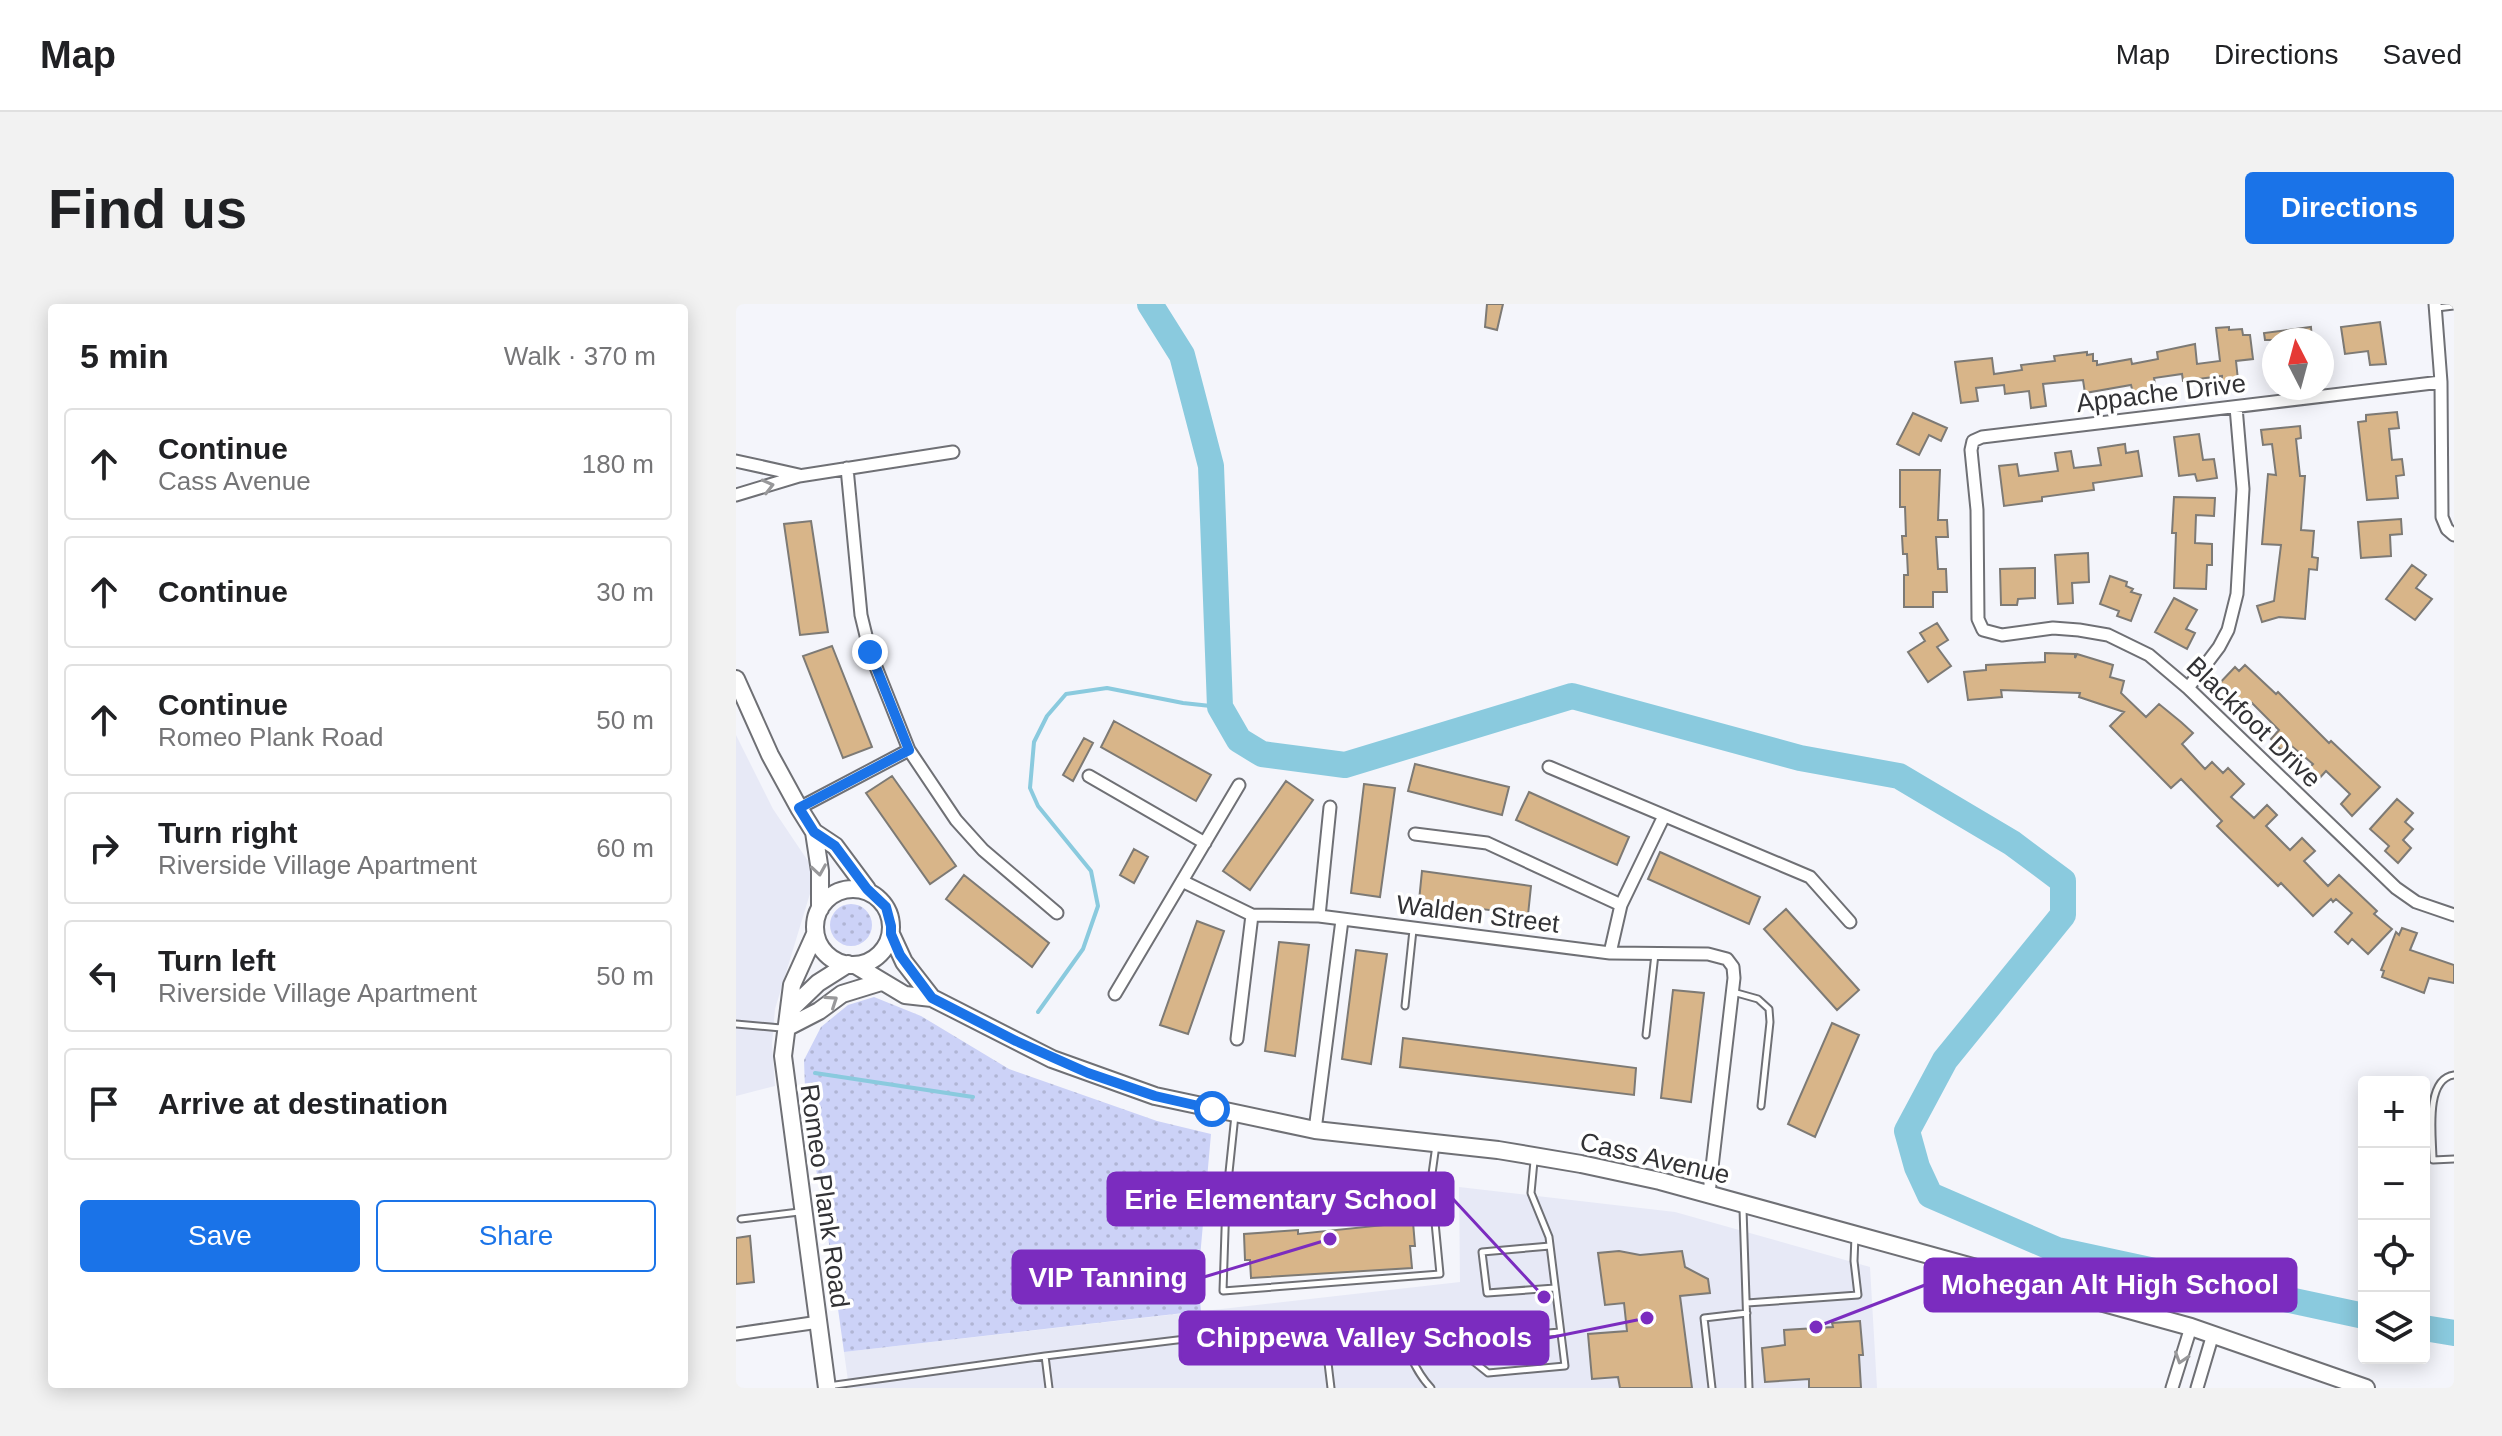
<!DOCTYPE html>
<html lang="en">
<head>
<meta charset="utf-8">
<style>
  :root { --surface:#fff; --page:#f2f2f2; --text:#202124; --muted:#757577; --line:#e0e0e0; --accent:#1a73e8 }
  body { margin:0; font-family:Arial,sans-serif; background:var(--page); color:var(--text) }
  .controls { position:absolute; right:24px; bottom:24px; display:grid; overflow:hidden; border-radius:8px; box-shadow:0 4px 20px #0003 }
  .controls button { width:72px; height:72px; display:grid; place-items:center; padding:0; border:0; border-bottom:2px solid var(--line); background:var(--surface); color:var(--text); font:40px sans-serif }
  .compass { position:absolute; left:1526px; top:24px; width:72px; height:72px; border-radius:50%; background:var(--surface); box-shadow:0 4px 20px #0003; rotate:354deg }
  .stop { position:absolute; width:24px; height:24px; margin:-18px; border:6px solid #1a73e8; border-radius:50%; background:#fff }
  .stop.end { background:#1a73e8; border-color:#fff; box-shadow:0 2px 8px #0008 }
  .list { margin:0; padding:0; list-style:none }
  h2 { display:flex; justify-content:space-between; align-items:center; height:104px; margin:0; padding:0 32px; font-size:34px }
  h2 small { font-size:26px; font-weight:400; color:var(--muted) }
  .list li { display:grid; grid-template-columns:52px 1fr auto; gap:24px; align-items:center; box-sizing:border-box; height:112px; margin:0 16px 16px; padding:0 16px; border:2px solid var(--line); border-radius:8px }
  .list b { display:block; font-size:30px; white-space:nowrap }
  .list p { margin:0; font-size:26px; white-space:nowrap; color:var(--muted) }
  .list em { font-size:26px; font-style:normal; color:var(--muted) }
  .actions { display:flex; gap:16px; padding:24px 32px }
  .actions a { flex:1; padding:18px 0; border:2px solid var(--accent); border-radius:8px; text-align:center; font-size:28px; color:var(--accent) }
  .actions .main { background:var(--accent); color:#fff }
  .icon { flex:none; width:44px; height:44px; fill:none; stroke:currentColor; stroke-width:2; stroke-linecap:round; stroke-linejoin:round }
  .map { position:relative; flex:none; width:1718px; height:1084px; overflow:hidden; border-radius:8px }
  header { display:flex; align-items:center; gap:48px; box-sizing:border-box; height:112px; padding:0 40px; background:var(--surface); border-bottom:2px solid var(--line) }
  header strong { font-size:38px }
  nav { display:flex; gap:44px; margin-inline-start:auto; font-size:28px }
  .intro { display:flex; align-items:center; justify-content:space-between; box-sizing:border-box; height:192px; padding:0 48px }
  h1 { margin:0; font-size:56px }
  .button { padding:20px 36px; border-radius:8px; background:var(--accent); color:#fff; font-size:28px; font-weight:700 }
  main { display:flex; gap:48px; padding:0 48px }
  aside { flex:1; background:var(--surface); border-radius:8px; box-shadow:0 4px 20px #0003 }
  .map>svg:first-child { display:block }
  .built { fill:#e7e9f6 }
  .grass { fill:url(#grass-dots) }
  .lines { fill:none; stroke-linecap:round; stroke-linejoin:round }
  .stream { stroke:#8acade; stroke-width:4 }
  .river { stroke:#8acade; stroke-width:26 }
  .building { fill:#d8b589; stroke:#7d7a75; stroke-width:2 }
  .lane-casing { stroke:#6f7075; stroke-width:9 }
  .street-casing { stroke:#6f7075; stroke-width:15 }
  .secondary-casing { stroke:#6f7075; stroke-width:20 }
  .lane { stroke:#fff; stroke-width:5 }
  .street { stroke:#fff; stroke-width:11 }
  .secondary { stroke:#fff; stroke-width:16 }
  .oneway { stroke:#98989a }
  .route { stroke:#1a73e8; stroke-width:10 }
  .labels { text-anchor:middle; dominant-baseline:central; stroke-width:7; stroke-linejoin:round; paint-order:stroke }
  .street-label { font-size:26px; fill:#323235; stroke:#fff }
  .leader { fill:none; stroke:#7b2cbf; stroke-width:3 }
  .callout-dot { fill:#7b2cbf; stroke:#fff; stroke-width:3 }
  .callout { fill:#7b2cbf; stroke:#7b2cbf; stroke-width:3 }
  .callout-label { font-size:28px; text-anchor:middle; font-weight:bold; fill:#fff }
</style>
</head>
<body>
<header>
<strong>Map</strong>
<nav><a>Map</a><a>Directions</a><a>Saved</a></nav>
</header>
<div class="intro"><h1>Find us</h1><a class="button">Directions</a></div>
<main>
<aside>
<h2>5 min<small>Walk · 370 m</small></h2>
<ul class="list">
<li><svg class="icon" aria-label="ahead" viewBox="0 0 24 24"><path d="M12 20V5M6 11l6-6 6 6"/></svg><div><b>Continue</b><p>Cass Avenue</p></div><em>180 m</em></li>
<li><svg class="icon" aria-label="ahead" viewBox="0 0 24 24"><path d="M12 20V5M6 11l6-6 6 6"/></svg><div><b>Continue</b></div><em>30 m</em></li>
<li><svg class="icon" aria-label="ahead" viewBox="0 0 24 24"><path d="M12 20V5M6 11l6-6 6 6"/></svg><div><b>Continue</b><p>Romeo Plank Road</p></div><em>50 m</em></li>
<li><svg class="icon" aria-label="right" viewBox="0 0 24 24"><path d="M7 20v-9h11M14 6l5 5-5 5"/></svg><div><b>Turn right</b><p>Riverside Village Apartment</p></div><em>60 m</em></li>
<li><svg class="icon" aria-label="left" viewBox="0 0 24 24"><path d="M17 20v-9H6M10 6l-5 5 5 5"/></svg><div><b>Turn left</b><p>Riverside Village Apartment</p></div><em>50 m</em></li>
<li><svg class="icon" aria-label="arrive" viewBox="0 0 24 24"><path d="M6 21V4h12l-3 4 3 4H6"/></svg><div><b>Arrive at destination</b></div></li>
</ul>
<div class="actions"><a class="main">Save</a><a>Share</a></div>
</aside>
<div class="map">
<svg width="1718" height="1084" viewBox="0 0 1718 1084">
  <defs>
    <pattern id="grass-dots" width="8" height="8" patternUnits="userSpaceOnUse" patternTransform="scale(2)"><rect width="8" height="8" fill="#ccd2f7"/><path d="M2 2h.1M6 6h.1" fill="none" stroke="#b0b5d4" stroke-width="1.8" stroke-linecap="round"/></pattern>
  </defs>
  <rect width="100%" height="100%" fill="#f4f5fb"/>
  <path class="built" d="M0,431L37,505L76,563V583L39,705L36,740L39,782L0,792Z
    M723,883L939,908L1134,963L1141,1084H113L108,1048L724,978Z"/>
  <path class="grass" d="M94 621a21 21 0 1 1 42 0a21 21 0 1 1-42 0Z
    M138,693L185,712L273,765L421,817L475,830L462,976L465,1007L108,1048L89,911L70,814L68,756L85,723L112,701Z"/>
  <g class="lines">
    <path class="stream" d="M302,708L347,645L362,602L355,567L302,502L294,484L298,438L311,412L330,390L371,384L447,399L484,403
      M79,769L237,793"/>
    <path class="river" d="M414,0L446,51L475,162L484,403L503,436L526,450L609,461L836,392L1064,454L1163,472L1276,539L1327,577V611L1209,756L1171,827L1181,863L1194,891L1321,946L1628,1012
      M1688,1024L1718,1029"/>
  </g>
  <path class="building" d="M751,0H767L761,26L749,23Z
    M1644,18L1650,60L1634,61L1632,47L1609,50L1605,23Z
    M1493,23V26L1506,25L1507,31H1514L1517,55L1500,57L1502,76L1486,78V72L1447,77L1446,70L1418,74L1420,86L1397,89L1395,81L1349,89L1347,76L1307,80L1310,102L1295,104L1293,87L1269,90L1268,81L1240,84L1242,97L1225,99L1219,58L1256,54L1258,70L1286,66L1285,61L1319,57L1318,52L1351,48V51L1357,50V57H1361V61L1395,55L1396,60L1422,55L1421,48L1459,40L1461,60L1484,57L1480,24Z
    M1575,23L1576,36H1529L1528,29Z
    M1661,108L1663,124L1653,125L1656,156L1666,155L1668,171L1660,172L1662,194L1631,196L1622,118L1630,117V111Z
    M1177,109L1211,124L1205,137L1193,131L1183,151L1161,140Z
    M1564,122L1565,134L1560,135L1564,172H1569L1565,226L1578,227L1576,253L1582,254L1581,266L1573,265L1569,315L1543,313L1526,318L1521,302L1538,297L1545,241L1526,240L1532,170L1540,171L1536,140L1527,141L1525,126Z
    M1463,130L1467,156L1478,155L1481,174L1461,177L1459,170L1443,172L1438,133Z
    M1389,140L1390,149L1402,147L1406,172L1357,179L1358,186L1306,193V197L1268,202L1263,162L1281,160L1283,172L1322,167L1319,149L1335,147L1338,164L1365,161L1362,144Z
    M1164,166H1204L1202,216H1211L1212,233H1200L1202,265H1210L1211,288H1197V303H1168V271H1172L1171,250H1167L1166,232H1170L1169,203H1164Z
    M1438,193L1479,194L1478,212L1460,211L1459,239L1476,240V261H1471L1470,285L1438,284L1440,229H1436Z
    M1665,215L1666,230L1654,231L1655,252L1625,254L1622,218Z
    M75,217L92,328L64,331L48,220Z
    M1352,249L1353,278L1336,279L1337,299L1322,300L1319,251Z
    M1676,261L1690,271L1680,284L1696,295L1679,316L1650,295Z
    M1299,264V294L1282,295L1281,301H1265L1264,265Z
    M1374,272L1391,278L1390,282L1397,285L1395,288L1405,291L1395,317L1381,312L1383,307L1364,300Z
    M1438,294L1461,306L1450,325L1459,329L1451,345L1419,328Z
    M1201,319L1212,336L1201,343L1215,362L1192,378L1172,348L1189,337L1184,329Z
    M96,342L136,443L107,454L67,352Z
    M1309,349L1339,350V354L1341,350L1377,361L1374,373L1388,377L1385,389L1410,413L1423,400L1445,418L1457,429L1446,440L1469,465L1476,458L1487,469L1492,464L1508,480L1495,493L1518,514L1531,501L1541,511L1530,522L1554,546L1566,534L1579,547L1568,557L1592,582L1603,571L1641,607L1638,610L1656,625L1632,650L1616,635L1612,640L1599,628L1616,609L1600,595L1597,598L1595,595L1577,612L1545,579L1542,582L1481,522L1486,517L1445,475L1435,484L1374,422L1388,408L1343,393L1344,389L1265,386L1266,393L1232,396L1228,368L1250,366V361L1309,358Z
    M1509,361L1540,390L1542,388L1593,439L1595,437L1644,483L1616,512L1605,500L1614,490L1590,467L1580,478L1569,468L1577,460L1552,439L1545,446L1535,435L1543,426L1516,399L1512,404L1498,390L1493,396L1480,383L1499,363L1503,367Z
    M378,417L475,471L460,497L365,443Z
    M348,434L357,439L337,477L327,471Z
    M679,460L773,483L766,511L672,487Z
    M156,472L220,562L194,580L130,489Z
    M550,477L577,496L514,586L487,567Z
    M628,480L659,484L644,593L615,589Z
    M793,488L893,533L881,561L780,516Z
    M1661,495L1677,509L1669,518L1677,525L1667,536L1675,544L1662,559L1649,547L1653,542L1634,525Z
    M398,545L412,553L398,579L384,571Z
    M924,548L1024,593L1013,620L912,575Z
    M686,567L795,582L792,611L683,597Z
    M228,571L313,639L296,663L210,595Z
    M1050,605L1123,686L1101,706L1028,625Z
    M461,617L488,627L452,730L424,721Z
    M1666,624L1681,629L1674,646L1718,661V679L1693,674L1688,689L1646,673L1648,667L1645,666L1660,628L1663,631Z
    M543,638L573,641L559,752L529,747Z
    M620,646L651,650L635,760L606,755Z
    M937,686L968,689L955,798L925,794Z
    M1096,719L1123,731L1079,833L1052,820Z
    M667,734L900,764L898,791L664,763Z
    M677,918L679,942H674L676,964L515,974L514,956H509L508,930L562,926V930Z
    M14,932L18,978L0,980V934Z
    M883,947L904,951L946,947L949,963L972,975L974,989L944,992L956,1084H884L882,1073L856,1075L852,1030L891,1027L888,999L869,1001L862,949Z
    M1124,1017L1127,1051H1123L1125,1084H1073V1075L1029,1078L1026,1044L1049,1041L1048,1026L1097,1023L1096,1019Z"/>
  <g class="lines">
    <g class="lane-casing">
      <path id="lane" d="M1701,4L1718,2
        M997,688L1022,695L1033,705L1034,718L1025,802
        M669,702L677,626
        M0,720L45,724
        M910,731L919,650
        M1718,771C1688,775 1697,834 1697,856L1718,855
        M499,811L490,897L487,987L704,970L695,877L700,841
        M1007,905L1013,1084
        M5,915L63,908
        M814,942L746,948L751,989L819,984
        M1011,999L1122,991L1118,957L1119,932
        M587,1017L595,1084
        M713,1037L824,1028
        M671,1046L712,1037L752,1069L829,1062L813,933L795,889L798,857
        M309,1052L313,1084
        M92,1082L309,1052L630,1013C676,1025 667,1055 695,1084
        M976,1084L968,1014L1011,1009"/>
    </g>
    <g class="street-casing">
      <path id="street" d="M1699,0L1705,78L1706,213L1711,225L1718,231
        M1705,78L1246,133L1237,137L1235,146L1241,206L1242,315L1247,326L1266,331L1317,324L1343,326L1372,331L1413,351L1452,384L1660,584L1680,598L1718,611
        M0,157L63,171
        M111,164L125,311L134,348L173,446L220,516L247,546L321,609
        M0,191L63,172L217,148
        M1452,384L1483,343L1492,326L1501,290L1507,185L1500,103
        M813,463L1074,573L1114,618
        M353,472L469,539
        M63,504L173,446
        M679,530L751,539L885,601
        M446,577L516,611L583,612L874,649L972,650L991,655L997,663L998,674L973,889
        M583,612L594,503
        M874,649L885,601L928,512
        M379,690L503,481
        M501,735L516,611
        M579,826L606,616
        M0,1030L83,1018
        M1436,1084L1455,1023
        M1461,1084L1477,1030"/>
    </g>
    <g class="secondary-casing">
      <path id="secondary" d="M0,375L34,451L63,504L78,528L99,542L131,585
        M78,528L84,567V605
        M79 623a38 38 0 1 1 76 0a38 38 0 1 1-76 0Z
        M79,630L56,681L47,752L91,1084
        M155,630L168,658L196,694
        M119,661L169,691L196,694L316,755L419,792L579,826L762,846L845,860L924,877L1455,1023L1630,1084
        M54,706L82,679L112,660
        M50,724L83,707L106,690L145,678"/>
    </g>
    <use href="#lane" class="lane"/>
    <use href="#street" class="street"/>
    <use href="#secondary" class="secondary"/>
  </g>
  <defs><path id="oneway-chevron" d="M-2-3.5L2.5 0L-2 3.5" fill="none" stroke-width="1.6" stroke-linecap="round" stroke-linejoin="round" transform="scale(2)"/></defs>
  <g class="oneway">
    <use href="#oneway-chevron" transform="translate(32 182) rotate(-14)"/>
    <use href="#oneway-chevron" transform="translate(83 566) rotate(81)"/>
    <use href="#oneway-chevron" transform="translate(96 697) rotate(-34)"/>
    <use href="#oneway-chevron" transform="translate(1445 1054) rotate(108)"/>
  </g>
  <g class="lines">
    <path class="route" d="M134,348L173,446L63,504L78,528L99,542L131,585L150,603L155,622V630L164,651L196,694L280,737L352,769L419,792L476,805"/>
  </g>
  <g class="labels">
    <g class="street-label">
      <text transform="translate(1425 89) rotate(-7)">Appache Drive</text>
      <text transform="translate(1518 418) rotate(44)">Blackfoot Drive</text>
      <text transform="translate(742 610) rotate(7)">Walden Street</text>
      <text transform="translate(919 854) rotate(13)">Cass Avenue</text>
      <text transform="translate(89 892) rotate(82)">Romeo Plank Road</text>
    </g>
  </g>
  <path class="leader" d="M808 993L717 895M594 935L468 973M1080 1023L1189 981M911 1014L812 1034"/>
  <g class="callout-dot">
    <circle cx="808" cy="993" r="8"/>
    <circle cx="594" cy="935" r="8"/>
    <circle cx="1080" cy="1023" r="8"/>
    <circle cx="911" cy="1014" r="8"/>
  </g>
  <g class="callout">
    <rect x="372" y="869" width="345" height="52" rx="8"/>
    <rect x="277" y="947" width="191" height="52" rx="8"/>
    <rect x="1189" y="955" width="371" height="52" rx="8"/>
    <rect x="444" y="1008" width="368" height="52" rx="8"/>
  </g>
  <g class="callout-label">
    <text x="545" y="905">Erie Elementary School</text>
    <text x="372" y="983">VIP Tanning</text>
    <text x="1374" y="990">Mohegan Alt High School</text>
    <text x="628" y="1043">Chippewa Valley Schools</text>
  </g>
</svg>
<div class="controls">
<button>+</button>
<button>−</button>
<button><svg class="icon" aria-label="locate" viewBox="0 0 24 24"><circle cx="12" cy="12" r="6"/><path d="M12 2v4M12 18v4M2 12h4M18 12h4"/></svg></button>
<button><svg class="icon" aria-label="layers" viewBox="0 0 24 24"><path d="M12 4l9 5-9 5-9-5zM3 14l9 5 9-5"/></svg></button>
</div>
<svg class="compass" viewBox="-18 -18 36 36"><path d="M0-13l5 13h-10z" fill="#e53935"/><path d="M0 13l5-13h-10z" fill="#757577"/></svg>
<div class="stop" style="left:476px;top:805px"></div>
<div class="stop end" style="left:134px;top:348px"></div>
</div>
</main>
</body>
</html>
